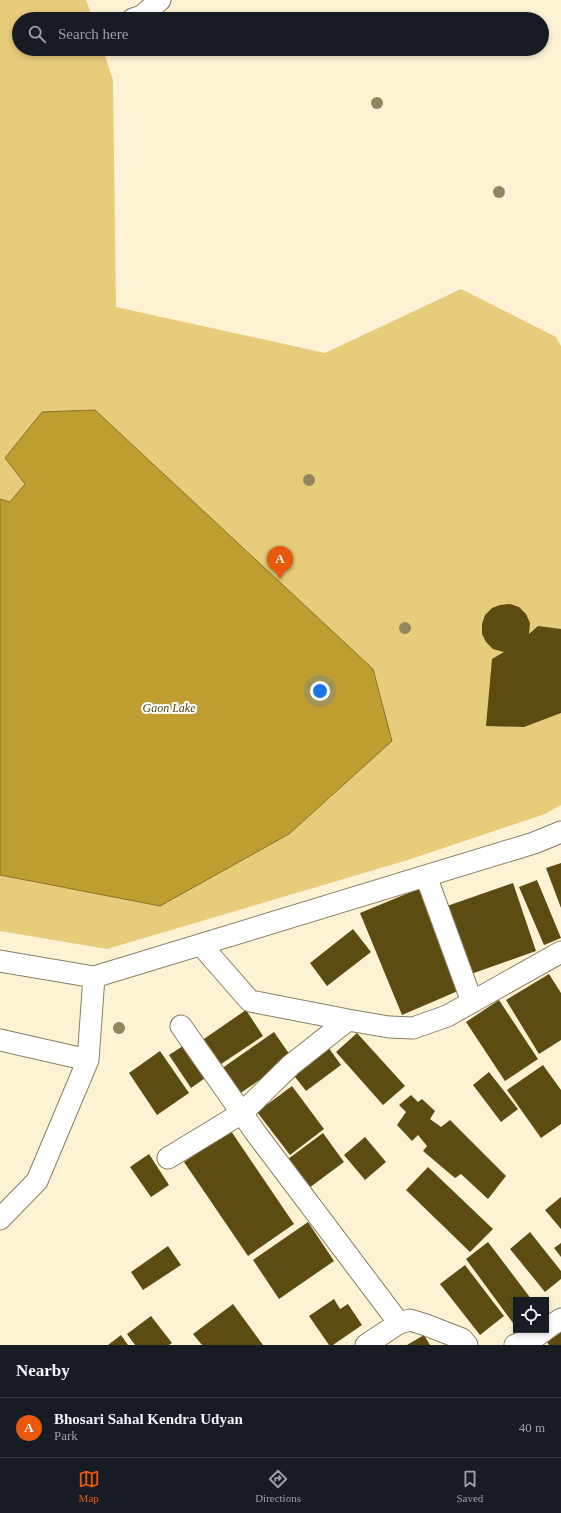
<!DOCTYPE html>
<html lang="en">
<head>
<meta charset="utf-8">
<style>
  :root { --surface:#171b24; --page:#20242c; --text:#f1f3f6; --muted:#9ea1a6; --line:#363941; --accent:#ea580c }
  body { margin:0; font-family:"Times New Roman",serif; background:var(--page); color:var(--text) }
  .controls { position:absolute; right:12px; bottom:12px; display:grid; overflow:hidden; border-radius:0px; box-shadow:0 2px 6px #0003 }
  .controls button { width:36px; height:36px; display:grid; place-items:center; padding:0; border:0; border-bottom:1px solid var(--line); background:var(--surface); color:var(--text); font:20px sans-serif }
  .you { position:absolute; left:320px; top:691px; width:14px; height:14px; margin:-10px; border:3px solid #fff; border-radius:50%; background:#1a73e8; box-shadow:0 0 0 6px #1a73e833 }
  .badge { display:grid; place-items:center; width:26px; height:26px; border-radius:50%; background:var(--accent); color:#fff; font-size:13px; font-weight:700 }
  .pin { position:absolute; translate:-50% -33px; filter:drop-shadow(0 1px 2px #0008) }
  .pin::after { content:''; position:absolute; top:21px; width:14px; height:12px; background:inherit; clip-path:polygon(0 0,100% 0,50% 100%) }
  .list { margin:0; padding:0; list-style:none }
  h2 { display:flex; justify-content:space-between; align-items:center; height:52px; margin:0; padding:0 16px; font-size:17px }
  h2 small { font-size:13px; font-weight:400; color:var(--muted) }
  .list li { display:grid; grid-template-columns:26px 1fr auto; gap:12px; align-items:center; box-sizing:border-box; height:60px; padding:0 16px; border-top:1px solid var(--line) }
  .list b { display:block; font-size:15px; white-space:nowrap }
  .list p { margin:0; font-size:13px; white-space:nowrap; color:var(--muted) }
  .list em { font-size:13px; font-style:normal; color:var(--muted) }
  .icon { flex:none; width:22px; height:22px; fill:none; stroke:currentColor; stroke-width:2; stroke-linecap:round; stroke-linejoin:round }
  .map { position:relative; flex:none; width:561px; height:1345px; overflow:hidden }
  .search { position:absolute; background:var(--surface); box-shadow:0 2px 6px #0003; left:12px; right:12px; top:12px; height:44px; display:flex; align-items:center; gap:10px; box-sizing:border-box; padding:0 14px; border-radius:22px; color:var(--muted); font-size:15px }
  .sheet { height:112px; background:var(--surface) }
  nav { display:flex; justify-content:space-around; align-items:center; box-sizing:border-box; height:56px; border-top:1px solid var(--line); background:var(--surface); font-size:11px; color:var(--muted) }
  nav a { display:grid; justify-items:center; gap:2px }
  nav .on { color:var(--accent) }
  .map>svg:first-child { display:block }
  .green { fill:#e7cc7c }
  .water { fill:#bf9d31; stroke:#8c7325 }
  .building { fill:#5d4c12 }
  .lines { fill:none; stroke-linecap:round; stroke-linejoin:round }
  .street-casing { stroke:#897f64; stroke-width:23 }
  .street { stroke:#fff; stroke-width:21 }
  .tree { fill:#92865f }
  .labels { text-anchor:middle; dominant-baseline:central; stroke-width:4; stroke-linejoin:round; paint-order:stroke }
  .water-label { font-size:12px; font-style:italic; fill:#504216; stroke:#fff }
</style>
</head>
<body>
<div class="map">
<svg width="561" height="1345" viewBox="0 0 561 1345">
  <rect width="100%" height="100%" fill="#fdf3d4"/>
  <path class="green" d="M0,0H86L93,19H19V49H103L113,80L116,307L325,353L461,289L556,337L561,346V805L545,814L408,860L107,949L0,931Z"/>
  <path class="water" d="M95,410L373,669L392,741L289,834L160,906L0,875V499L10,502L25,484L5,458L42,412Z"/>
  <path class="building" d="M510,604L519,607L526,614L530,623L529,634L538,626L561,629V713L524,727L486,726L492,659L504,652L493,649L486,642L482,634V624L485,615L492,608L500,605Z
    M561,863V908L546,868Z
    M537,880L561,938L544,945L519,887Z
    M513,883L536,951L471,974L447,906Z
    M423,887L465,988L402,1015L360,913Z
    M353,929L371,952L327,986L310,963Z
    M549,974L561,993V1040L539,1054L506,1000Z
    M499,1000L538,1059L505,1081L466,1022Z
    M246,1010L263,1036L215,1068L198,1043Z
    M274,1032L292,1058L239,1094L221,1069Z
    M357,1033L405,1086L383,1105L336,1052Z
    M186,1044L208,1076L191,1088L169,1055Z
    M328,1047L341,1065L306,1091L292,1073Z
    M160,1051L189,1093L157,1115L129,1073Z
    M543,1065L561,1090V1124L541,1138L507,1090Z
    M489,1072L518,1109L501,1122L473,1085Z
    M292,1086L324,1129L290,1155L257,1112Z
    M411,1095L418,1102L422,1099L435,1111L430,1119L441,1127L450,1120L506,1176L488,1199L461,1174L455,1178L423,1151L427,1146L418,1135L412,1141L397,1125L406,1112L399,1105Z
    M231,1131L294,1224L248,1256L184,1162Z
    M323,1133L344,1162L305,1191L284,1162Z
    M365,1137L386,1162L365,1180L344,1155Z
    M149,1154L169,1185L151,1197L130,1167Z
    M428,1167L493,1229L470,1252L406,1190Z
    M561,1197V1229L545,1210Z
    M308,1222L334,1261L279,1299L253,1260Z
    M530,1232L561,1271V1279L545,1292L510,1249Z
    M488,1242L532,1300H516V1321L513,1323L466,1259Z
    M561,1243V1257L554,1248Z
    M168,1246L181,1265L143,1290L131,1272Z
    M465,1265L504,1316L480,1335L440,1284Z
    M334,1299L340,1309L348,1304L362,1325L333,1345H329L309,1316Z
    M233,1304L263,1345H202L193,1334Z
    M151,1316L172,1343L169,1345H135L127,1334Z
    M561,1332V1345H549L547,1342Z
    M121,1335L128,1345H108Z
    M424,1335L430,1345H407Z"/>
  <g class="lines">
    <g class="street-casing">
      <path id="street" d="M133,19L142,16L160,0
        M426,876L472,1002
        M201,945L250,1001L348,1020
        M0,961L94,977L534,843L561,832
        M181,1026L255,1132L399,1323L410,1320L426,1325L462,1339L467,1345
        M0,1040L88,1060
        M168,1158L242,1113L291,1065L348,1020L389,1027L413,1028L447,1016L561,952
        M0,1219L37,1181L88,1060L94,977
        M546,1329L561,1319
        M366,1345L399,1323
        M515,1345L534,1338L545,1330"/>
    </g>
    <use href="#street" class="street"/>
  </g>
  <g class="tree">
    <circle cx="377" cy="103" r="6"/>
    <circle cx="499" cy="192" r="6"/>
    <circle cx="309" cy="480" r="6"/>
    <circle cx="405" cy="628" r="6"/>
    <circle cx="119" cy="1028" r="6"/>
  </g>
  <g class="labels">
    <g class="water-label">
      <text x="169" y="708">Gaon Lake</text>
    </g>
  </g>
</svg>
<div class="controls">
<button><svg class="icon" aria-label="locate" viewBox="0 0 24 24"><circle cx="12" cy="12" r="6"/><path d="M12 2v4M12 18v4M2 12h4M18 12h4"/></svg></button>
</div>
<div class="you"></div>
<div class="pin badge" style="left:280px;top:579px">A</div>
<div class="search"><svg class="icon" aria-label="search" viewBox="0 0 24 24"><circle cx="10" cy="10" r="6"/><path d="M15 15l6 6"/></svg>Search here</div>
</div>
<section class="sheet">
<h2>Nearby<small></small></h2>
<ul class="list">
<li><span class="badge">A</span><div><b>Bhosari Sahal Kendra Udyan</b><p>Park</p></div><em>40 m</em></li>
</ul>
</section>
<nav>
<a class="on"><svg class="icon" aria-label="map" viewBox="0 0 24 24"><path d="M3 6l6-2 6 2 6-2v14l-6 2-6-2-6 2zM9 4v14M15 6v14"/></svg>Map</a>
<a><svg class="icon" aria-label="directions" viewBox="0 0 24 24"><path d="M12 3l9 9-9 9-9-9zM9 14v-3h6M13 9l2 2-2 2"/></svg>Directions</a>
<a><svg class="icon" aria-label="saved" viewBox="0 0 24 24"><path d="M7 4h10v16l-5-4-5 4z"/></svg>Saved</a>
</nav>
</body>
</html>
